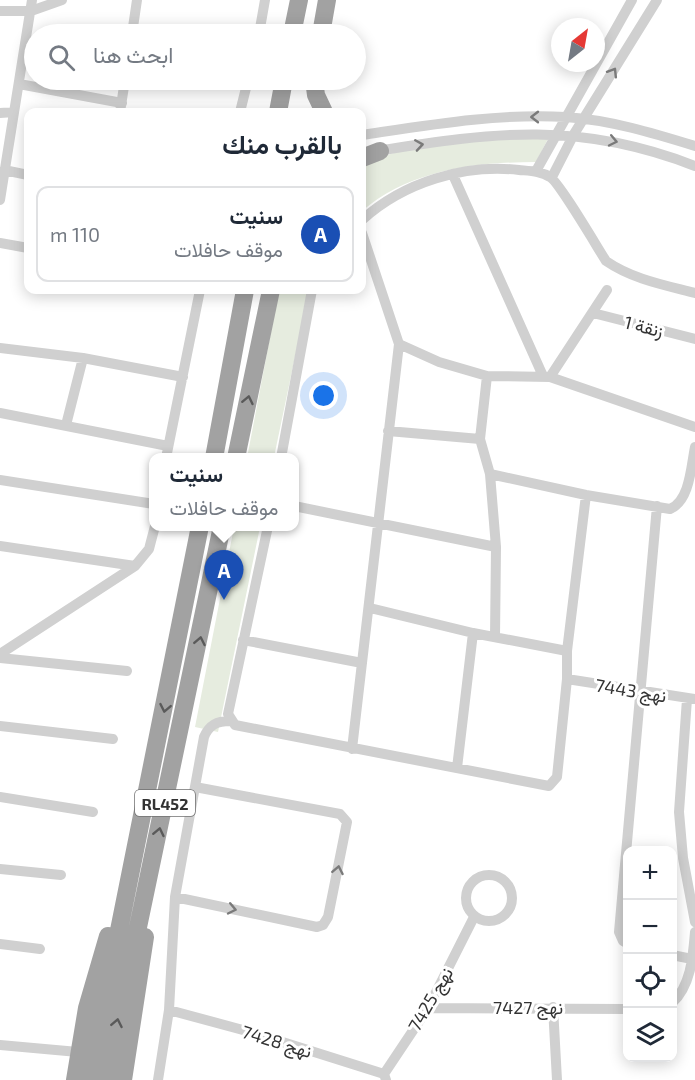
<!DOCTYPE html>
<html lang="ar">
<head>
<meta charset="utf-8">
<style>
  :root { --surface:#fff; --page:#f6f6f7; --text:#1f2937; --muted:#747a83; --line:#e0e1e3; --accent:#e63946 }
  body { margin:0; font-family:"Exo 2",Vazirmatn,sans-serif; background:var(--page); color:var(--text); direction:rtl }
  .controls { position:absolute; right:18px; bottom:18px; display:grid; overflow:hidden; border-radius:12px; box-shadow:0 3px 15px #0003 }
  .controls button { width:54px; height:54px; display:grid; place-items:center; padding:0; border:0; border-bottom:2px solid var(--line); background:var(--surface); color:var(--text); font:30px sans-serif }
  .compass { position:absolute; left:551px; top:18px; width:54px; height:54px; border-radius:50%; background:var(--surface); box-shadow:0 3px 15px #0003; rotate:31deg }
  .you { position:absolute; left:324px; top:396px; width:21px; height:21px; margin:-15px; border:4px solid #fff; border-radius:50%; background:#1a73e8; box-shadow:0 0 0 9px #1a73e833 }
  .badge { display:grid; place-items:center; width:39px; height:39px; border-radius:50%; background:var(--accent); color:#fff; font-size:20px; font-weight:700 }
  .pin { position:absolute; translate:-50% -50px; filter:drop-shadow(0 2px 3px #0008) }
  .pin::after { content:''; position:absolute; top:32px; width:21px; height:18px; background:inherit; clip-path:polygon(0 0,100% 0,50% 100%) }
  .popup { position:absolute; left:149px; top:453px; width:150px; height:78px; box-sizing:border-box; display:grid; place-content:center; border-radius:12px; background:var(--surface); filter:drop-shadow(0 2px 4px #0005); font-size:20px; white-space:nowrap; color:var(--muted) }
  .popup b { font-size:22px; color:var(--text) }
  .popup::after { content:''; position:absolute; left:50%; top:100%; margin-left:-12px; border:12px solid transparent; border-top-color:var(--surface) }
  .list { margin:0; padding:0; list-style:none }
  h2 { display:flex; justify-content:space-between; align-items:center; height:78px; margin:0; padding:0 24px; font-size:26px }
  h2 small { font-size:20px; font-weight:400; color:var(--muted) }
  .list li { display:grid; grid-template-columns:39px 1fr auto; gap:18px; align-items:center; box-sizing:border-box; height:96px; margin:0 12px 12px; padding:0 12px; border:2px solid var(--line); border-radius:12px }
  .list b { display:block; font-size:22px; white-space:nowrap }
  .list p { margin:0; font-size:20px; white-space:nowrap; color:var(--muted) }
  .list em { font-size:20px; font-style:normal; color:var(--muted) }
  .icon { flex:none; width:33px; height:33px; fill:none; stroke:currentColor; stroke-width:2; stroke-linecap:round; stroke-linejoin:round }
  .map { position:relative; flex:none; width:695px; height:1080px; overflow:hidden; direction:ltr }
  .search { position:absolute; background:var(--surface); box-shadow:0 3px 15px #0003; left:24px; top:24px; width:342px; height:66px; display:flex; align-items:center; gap:15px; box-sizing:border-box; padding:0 21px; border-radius:33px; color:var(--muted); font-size:22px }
  .panel { position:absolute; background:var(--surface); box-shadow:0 3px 15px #0003; left:24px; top:108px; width:342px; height:186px; border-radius:12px; direction:rtl }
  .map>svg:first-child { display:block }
  .green { fill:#e6ecdf }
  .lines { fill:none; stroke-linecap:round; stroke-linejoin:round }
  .minor { stroke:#d0d0d0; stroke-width:10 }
  .trunk { stroke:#a2a2a2; stroke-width:18 }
  .oneway { stroke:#7a7a7a }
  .oneway2 { stroke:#5a5a5a }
  .labels { text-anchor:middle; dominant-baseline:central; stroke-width:6; stroke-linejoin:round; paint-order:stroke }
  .shield { fill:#fff; stroke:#707070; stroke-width:1.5 }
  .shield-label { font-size:16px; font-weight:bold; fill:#333 }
  .street-label { font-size:18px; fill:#333; stroke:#fff }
</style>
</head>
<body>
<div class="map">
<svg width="695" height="1080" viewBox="0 0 695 1080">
  <rect width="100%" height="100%" fill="#fff"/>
  <path class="green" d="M550,135L536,162C475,162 410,170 362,211V165C425,137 483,137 550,135Z
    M279,290H309L274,457L247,458Z
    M234,527H260L218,732L195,727Z"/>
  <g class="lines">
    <path class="minor" d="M0,11H31L62,0
      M132,34L137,0
      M259,34L265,0
      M19,84L122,103
      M120,112L125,80
      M240,112L248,80
      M0,113L14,112
      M362,135C429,125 498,113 566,117C610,120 653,133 695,146
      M377,151C495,132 580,121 695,166
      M4,170L28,175
      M536,171L632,0
      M453,175L543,376
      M552,177L574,134L657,0
      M0,200L32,0
      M362,220C404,182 464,164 519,170C530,171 541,171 550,177C559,182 597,247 606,261C632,279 664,285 695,293
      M0,243L28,248
      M593,313L695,339
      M399,344L439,362L487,376L550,377L695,427
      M0,348L83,358L183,377
      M487,376L480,439L490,474L496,547L495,637
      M550,377L607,290
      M0,413L168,446
      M66,425L83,358
      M388,431L480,439
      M166,458L200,290
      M281,458L312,290
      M490,474L586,495L670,509C690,501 691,466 695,447
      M0,480L154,504
      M294,506L496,547
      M268,526L228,714L235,725L549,786L557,777L567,679V651L586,495
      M0,546L135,566
      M370,608L473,633L567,651
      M243,640L362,663
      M0,654L135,566L149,549L155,526
      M0,658L127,671
      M567,679L695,699
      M687,699L679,812L683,858L695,922
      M0,726L113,739
      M352,749L399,344L362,233
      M457,768L473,633
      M0,797L93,812
      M0,869L61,875
      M466 898a23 23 0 1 1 46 0a23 23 0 1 1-46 0Z
      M175,897L317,927L323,925L328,917L347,822L340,814L195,787
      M0,944L40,949
      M628,944L623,941L619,932L657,506
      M672,955L692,959
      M672,1003C691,986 693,956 695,932
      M553,1007L557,1080
      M428,1008L628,1009
      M169,1010L254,1033L384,1074
      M0,1045L78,1052
      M158,1080L169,1010L175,897L204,737C209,725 217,721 230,721
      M386,1080L384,1074L428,1008L474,917"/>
    <path class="trunk" d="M292,34L299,0
      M321,34L327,0
      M314,80L316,95L324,112
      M278,112L284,80
      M362,158L380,151
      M214,458L245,290
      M236,458L271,290
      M75,1080L87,1008L108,936
      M89,1080L200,526
      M106,1080L222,526
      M123,1080L145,937"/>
  </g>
  <defs><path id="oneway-chevron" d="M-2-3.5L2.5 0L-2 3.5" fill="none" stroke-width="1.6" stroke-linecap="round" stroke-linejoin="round" transform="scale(1.5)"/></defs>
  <g class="oneway">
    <use href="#oneway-chevron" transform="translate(613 72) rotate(-58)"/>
    <use href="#oneway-chevron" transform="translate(535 117) rotate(-180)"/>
    <use href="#oneway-chevron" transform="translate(613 141) rotate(12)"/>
    <use href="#oneway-chevron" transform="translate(419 145) rotate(-9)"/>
    <use href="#oneway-chevron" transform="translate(338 870) rotate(-79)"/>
    <use href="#oneway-chevron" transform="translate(232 909) rotate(12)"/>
  </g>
  <g class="oneway2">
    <use href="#oneway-chevron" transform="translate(248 400) rotate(-78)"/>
    <use href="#oneway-chevron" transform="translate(200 641) rotate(-79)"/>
    <use href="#oneway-chevron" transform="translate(165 708) rotate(101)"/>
    <use href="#oneway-chevron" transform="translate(159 832) rotate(-78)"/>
    <use href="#oneway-chevron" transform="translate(117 1023) rotate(-79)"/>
  </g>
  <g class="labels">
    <rect class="shield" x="135" y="790" width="60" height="26" rx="4.5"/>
    <g class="shield-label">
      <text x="165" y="803">RL452</text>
    </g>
    <g class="street-label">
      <text transform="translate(644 326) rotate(14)">زنقة 1</text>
      <text transform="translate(631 690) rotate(9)">نهج 7443</text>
      <text transform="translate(430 999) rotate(-60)">نهج 7425</text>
      <text x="528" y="1007">نهج 7427</text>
      <text transform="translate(277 1041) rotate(17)">نهج 7428</text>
    </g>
  </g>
</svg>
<div class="controls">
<button>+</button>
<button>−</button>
<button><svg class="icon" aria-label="locate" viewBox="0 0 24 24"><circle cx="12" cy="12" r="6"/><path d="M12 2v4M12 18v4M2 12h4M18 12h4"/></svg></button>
<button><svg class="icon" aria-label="layers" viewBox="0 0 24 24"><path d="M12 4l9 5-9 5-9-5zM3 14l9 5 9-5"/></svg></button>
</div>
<svg class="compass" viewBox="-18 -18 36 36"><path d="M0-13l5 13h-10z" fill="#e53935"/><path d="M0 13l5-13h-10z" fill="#747a83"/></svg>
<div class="you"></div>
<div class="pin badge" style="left:224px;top:600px;background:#1a4fb4">A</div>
<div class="popup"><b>سنيت</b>موقف حافلات</div>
<div class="search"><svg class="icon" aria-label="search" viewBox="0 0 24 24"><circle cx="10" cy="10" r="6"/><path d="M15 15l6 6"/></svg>ابحث هنا</div>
<section class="panel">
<h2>بالقرب منك<small></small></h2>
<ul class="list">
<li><span class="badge" style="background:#1a4fb4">A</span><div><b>سنيت</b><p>موقف حافلات</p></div><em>110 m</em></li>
</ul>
</section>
</div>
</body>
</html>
